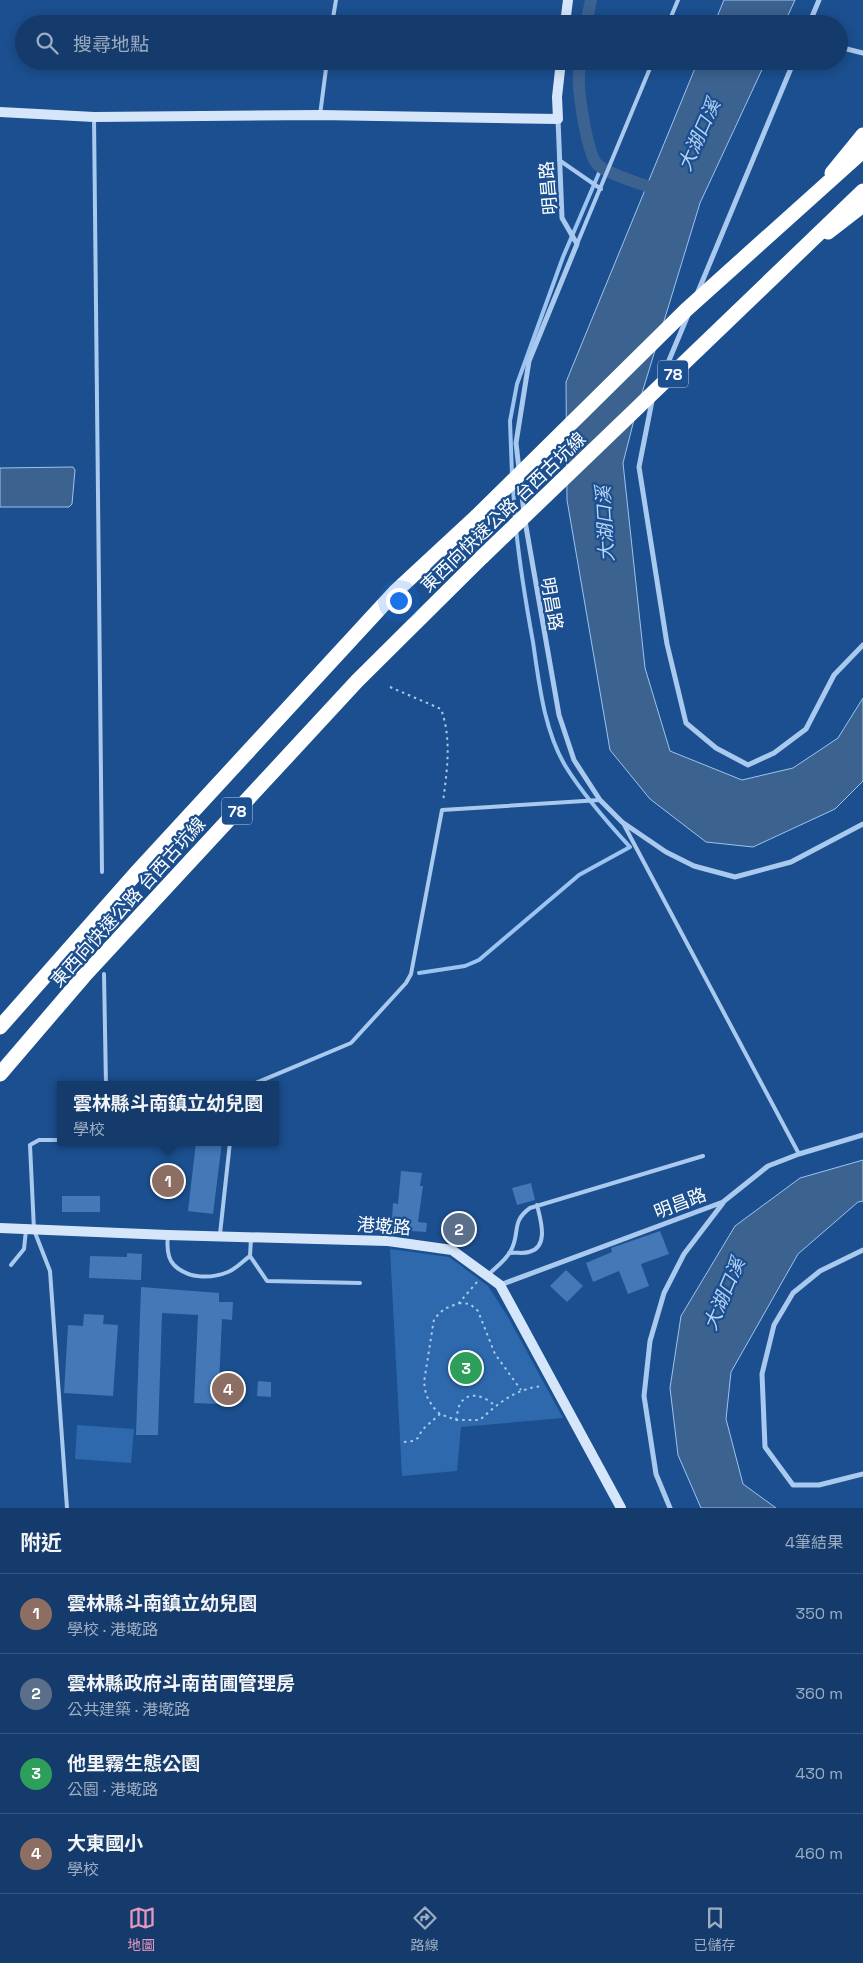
<!DOCTYPE html>
<html lang="zh-TW">
<head>
<meta charset="utf-8">
<style>
  :root { --surface:#143b6b; --page:#214673; --text:#f1f3f6; --muted:#9dadc1; --line:#33557e; --accent:#e797bd }
  body { margin:0; font-family:"Space Grotesk","Noto Sans TC",sans-serif; background:var(--page); color:var(--text) }
  .you { position:absolute; left:398px; top:600px; width:18px; height:18px; margin:-12px; border:4px solid #fff; border-radius:50%; background:#1a73e8; box-shadow:0 0 0 8px #1a73e833 }
  .badge { display:grid; place-items:center; width:32px; height:32px; border-radius:50%; background:var(--accent); color:#fff; font-size:16px; font-weight:700 }
  .pin { position:absolute; translate:-50% -50%; border:2px solid #fff; box-shadow:0 1px 5px #0006 }
  .popup { position:absolute; left:57px; top:1081px; width:222px; height:65px; box-sizing:border-box; display:grid; place-content:center; border-radius:0px; background:var(--surface); filter:drop-shadow(0 1px 4px #0005); font-size:16px; white-space:nowrap; color:var(--muted) }
  .popup b { font-size:19px; color:var(--text) }
  .popup::after { content:''; position:absolute; left:50%; top:100%; margin-left:-10px; border:10px solid transparent; border-top-color:var(--surface) }
  .list { margin:0; padding:0; list-style:none }
  h2 { display:flex; justify-content:space-between; align-items:center; height:65px; margin:0; padding:0 20px; font-size:21px }
  h2 small { font-size:16px; font-weight:400; color:var(--muted) }
  .list li { display:grid; grid-template-columns:32px 1fr auto; gap:15px; align-items:center; box-sizing:border-box; height:80px; padding:0 20px; border-top:1px solid var(--line) }
  .list b { display:block; font-size:19px; white-space:nowrap }
  .list p { margin:0; font-size:16px; white-space:nowrap; color:var(--muted) }
  .list em { font-size:16px; font-style:normal; color:var(--muted) }
  .icon { flex:none; width:28px; height:28px; fill:none; stroke:currentColor; stroke-width:2; stroke-linecap:round; stroke-linejoin:round }
  .map { position:relative; flex:none; width:863px; height:1508px; overflow:hidden }
  .search { position:absolute; background:var(--surface); box-shadow:0 2px 12px #0003; left:15px; right:15px; top:15px; height:55px; display:flex; align-items:center; gap:12px; box-sizing:border-box; padding:0 18px; border-radius:28px; color:var(--muted); font-size:19px }
  .sheet { height:385px; background:var(--surface) }
  nav { display:flex; justify-content:space-around; align-items:center; box-sizing:border-box; height:70px; border-top:1px solid var(--line); background:var(--surface); font-size:14px; color:var(--muted) }
  nav a { display:grid; justify-items:center; gap:2px }
  nav .on { color:var(--accent) }
  .map>svg:first-child { display:block }
  .green { fill:#2e69ad }
  .water { fill:#3c6290; stroke:#9cc4f0 }
  .lines { fill:none; stroke-linecap:round; stroke-linejoin:round }
  .stream { stroke:#9cc4f0; stroke-width:4 }
  .canal { stroke:#3c6290; stroke-width:12 }
  .building { fill:#4478b7 }
  .path { stroke:#a9c9ee; stroke-width:2; stroke-dasharray:2.5 4; stroke-linecap:butt }
  .lane { stroke:#a9c9ee; stroke-width:4 }
  .street { stroke:#a9c9ee; stroke-width:5 }
  .secondary { stroke:#d6e6fa; stroke-width:10 }
  .highway { stroke:#fff; stroke-width:15 }
  .highway-bridge { stroke:#fff; stroke-width:15 }
  .labels { text-anchor:middle; dominant-baseline:central; stroke-width:4.5; stroke-linejoin:round; paint-order:stroke }
  .shield { fill:#1b4f8f; stroke:#bbcadd; stroke-width:1 }
  .shield-label { font-size:16px; font-weight:bold; fill:#fff }
  .street-label { font-size:18px; fill:#fff; stroke:#1b4f8f }
  .water-label { font-size:19px; font-style:italic; fill:#b5d3f5; stroke:#1b4f8f }
</style>
</head>
<body>
<div class="map">
<svg width="863" height="1508" viewBox="0 0 863 1508">
  <rect width="100%" height="100%" fill="#1b4f8f"/>
  <path class="green" d="M390,1249L449,1257L488,1286L508,1317L563,1418L461,1427L457,1471L402,1476Z
    M77,1425L134,1429L131,1463L75,1459Z"/>
  <path class="water" d="M724,0H795L784,24H714Z
    M698,61H766L700,203L635,416L623,463L645,668L670,751L742,780L793,768L838,738L863,698V781L835,809L753,847L706,842L650,799L610,750L567,500L566,382Z
    M73,467L75,470L72,504L69,507H0V468Z
    M863,1160V1201L858,1202L798,1254L731,1372L726,1419L743,1484L776,1508H701L678,1455L670,1388L681,1316L735,1226L800,1178Z"/>
  <g class="lines">
    <path class="stream" d="M512,475L510,421L517,384L563,257L602,166
      M513,487L515,519
      M419,973L465,966L479,960L579,875L630,847C607,822 584,796 566,767C544,731 539,683 533,642C526,604 520,567 516,529"/>
    <path class="canal" d="M586,24L591,0
      M581,61C580,66 579,72 579,77C578,92 587,153 597,164C608,175 646,185 661,191"/>
  </g>
  <path class="building" d="M196,1142H222L213,1214L188,1211Z
    M401,1171L422,1173L420,1186H423L418,1222L427,1223L426,1232L396,1230V1219H392L393,1203L398,1204Z
    M531,1183L535,1200L517,1205L512,1188Z
    M62,1196H100V1212H62Z
    M660,1231L669,1254L641,1264L649,1286L628,1294L619,1271L593,1282L586,1263L612,1252L611,1248Z
    M127,1253L142,1254L141,1280L89,1278L90,1256L127,1257Z
    M566,1270L583,1286L567,1302L550,1286Z
    M141,1287L219,1293V1302H233L232,1320L222,1319L218,1404L194,1403L198,1315L162,1313L158,1435H136Z
    M84,1314L104,1315L103,1324L118,1325L113,1396L64,1393L68,1325L83,1326Z
    M258,1381L271,1382V1397L257,1396Z"/>
  <g class="lines">
    <path class="path" d="M390,687L441,709C452,739 447,771 443,802
      M477,1282L459,1303L444,1309L434,1319L424,1382L426,1395L433,1407L440,1414L456,1420H480C498,1403 517,1388 543,1386
      M459,1303L470,1304L478,1311L495,1354L521,1390
      M456,1420C457,1415 458,1408 460,1404C469,1389 486,1397 495,1406
      M404,1442L413,1441L418,1438L422,1430L440,1414"/>
    <path class="lane" d="M332,24L336,0
      M668,24L678,0
      M320,115L327,61
      M94,117L102,872
      M559,160L601,189
      M577,244L653,61
      M623,823L799,1154
      M104,974L106,1085
      M251,1085L351,1043L406,983L411,974L442,810L600,800
      M61,1140H39L30,1145L34,1230L50,1271L67,1508
      M220,1234L230,1142
      M168,1235C167,1244 167,1258 174,1265C188,1279 211,1279 228,1272C236,1269 243,1261 250,1256L251,1238
      M509,1253C516,1252 523,1254 529,1252C550,1247 540,1218 537,1205
      M250,1256L267,1281L360,1283
      M11,1265L24,1249L26,1230
      M488,1275C495,1268 505,1261 510,1252C521,1235 510,1222 530,1208L703,1156"/>
    <path class="street" d="M809,24L819,0
      M839,47L863,53
      M697,294L794,61
      M662,377L688,315
      M652,401L639,467L667,644L686,723L716,748L748,765L774,753L806,729L834,675L863,645
      M524,513L516,443L529,361L577,244L562,218L558,119
      M525,521L559,715L574,760L600,800L622,822L666,852L694,866L735,877L791,862L863,824
      M863,1250L820,1271L793,1293L774,1325L762,1374L765,1447L793,1485H819L863,1474
      M500,1285L723,1202L768,1166L799,1154L863,1135
      M670,1508L656,1474L644,1396L650,1341L664,1293L684,1254L723,1203"/>
    <path class="secondary" d="M565,24L568,0
      M0,112L94,117L320,115L558,119L557,97L561,61
      M0,1228L168,1235L388,1241L452,1250L500,1285L621,1508"/>
    <path class="highway" d="M832,173L863,135
      M828,232L863,205
      M0,1027L137,872L395,592L477,516
      M0,1074L84,976L357,681L482,557"/>
    <path class="highway-bridge" d="M477,516L686,310L863,151
      M482,557L863,191"/>
  </g>
  <g class="labels">
    <g class="shield">
      <rect x="658" y="360.5" width="30" height="27" rx="4"/>
      <rect x="222" y="797.5" width="30" height="27" rx="4"/>
    </g>
    <g class="shield-label">
      <text x="673" y="374">78</text>
      <text x="237" y="811">78</text>
    </g>
    <g class="street-label">
      <text transform="translate(548 188) rotate(-95)">明昌路</text>
      <text transform="translate(503 512) rotate(-44)">東西向快速公路 台西古坑線</text>
      <text transform="translate(552 604) rotate(80)">明昌路</text>
      <text transform="translate(128 902) rotate(-48)">東西向快速公路 台西古坑線</text>
      <text transform="translate(680 1203) rotate(-21)">明昌路</text>
      <text transform="translate(384 1226) rotate(4)">港墘路</text>
    </g>
    <g class="water-label">
      <text transform="translate(699 135) rotate(-66)">大湖口溪</text>
      <text transform="translate(605 524) rotate(-93)">大湖口溪</text>
      <text transform="translate(724 1294) rotate(-67)">大湖口溪</text>
    </g>
  </g>
</svg>
<div class="you"></div>
<div class="pin badge" style="left:168px;top:1181px;background:#8d6e63">1</div>
<div class="popup"><b>雲林縣斗南鎮立幼兒園</b>學校</div>
<div class="pin badge" style="left:459px;top:1229px;background:#5c6f8a">2</div>
<div class="pin badge" style="left:466px;top:1368px;background:#2e9e5b">3</div>
<div class="pin badge" style="left:228px;top:1389px;background:#8d6e63">4</div>
<div class="search"><svg class="icon" aria-label="search" viewBox="0 0 24 24"><circle cx="10" cy="10" r="6"/><path d="M15 15l6 6"/></svg>搜尋地點</div>
</div>
<section class="sheet">
<h2>附近<small>4筆結果</small></h2>
<ul class="list">
<li><span class="badge" style="background:#8d6e63">1</span><div><b>雲林縣斗南鎮立幼兒園</b><p>學校 · 港墘路</p></div><em>350 m</em></li>
<li><span class="badge" style="background:#5c6f8a">2</span><div><b>雲林縣政府斗南苗圃管理房</b><p>公共建築 · 港墘路</p></div><em>360 m</em></li>
<li><span class="badge" style="background:#2e9e5b">3</span><div><b>他里霧生態公園</b><p>公園 · 港墘路</p></div><em>430 m</em></li>
<li><span class="badge" style="background:#8d6e63">4</span><div><b>大東國小</b><p>學校</p></div><em>460 m</em></li>
</ul>
</section>
<nav>
<a class="on"><svg class="icon" aria-label="map" viewBox="0 0 24 24"><path d="M3 6l6-2 6 2 6-2v14l-6 2-6-2-6 2zM9 4v14M15 6v14"/></svg>地圖</a>
<a><svg class="icon" aria-label="directions" viewBox="0 0 24 24"><path d="M12 3l9 9-9 9-9-9zM9 14v-3h6M13 9l2 2-2 2"/></svg>路線</a>
<a><svg class="icon" aria-label="saved" viewBox="0 0 24 24"><path d="M7 4h10v16l-5-4-5 4z"/></svg>已儲存</a>
</nav>
</body>
</html>
